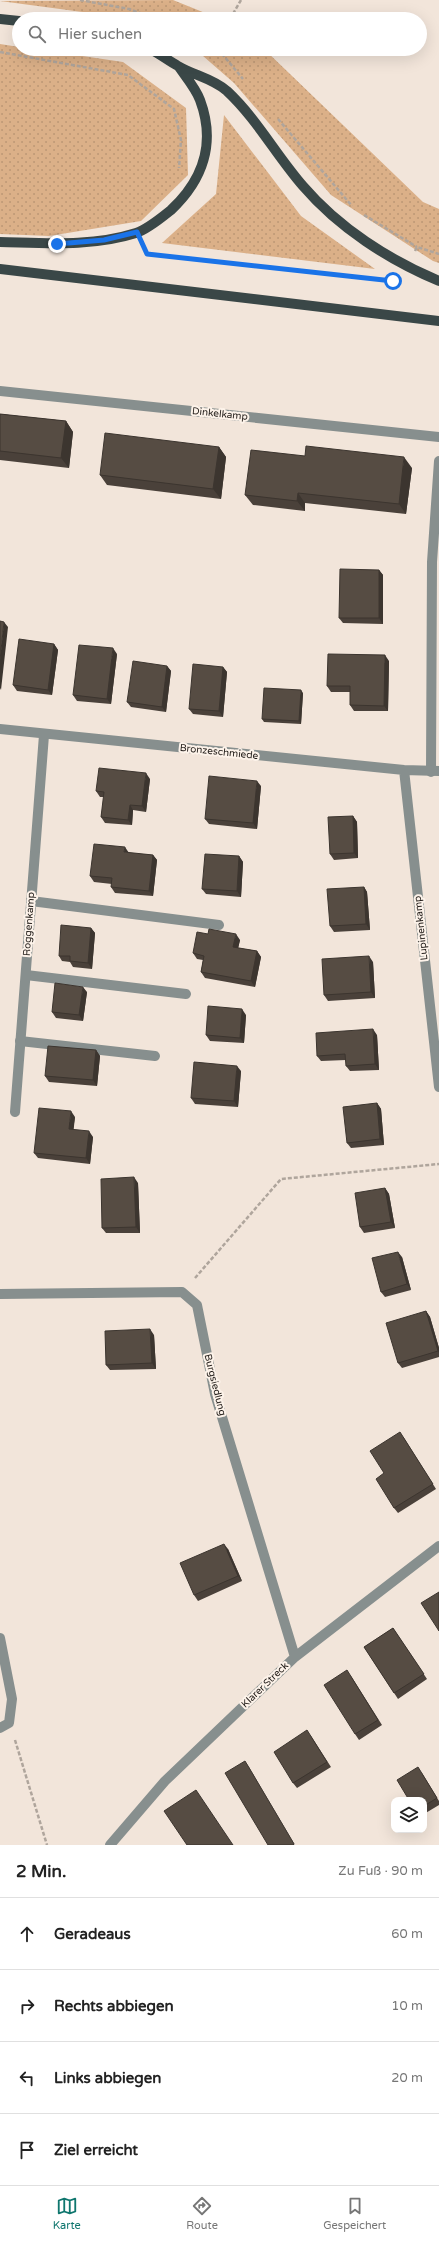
<!DOCTYPE html>
<html lang="de">
<head>
<meta charset="utf-8">
<style>
  :root { --surface:#fff; --page:#f2f2f2; --text:#222; --muted:#767676; --line:#e0e0e0; --accent:#0f766e }
  body { margin:0; font-family:"Varela Round",sans-serif; background:var(--page); color:var(--text) }
  .controls { position:absolute; right:12px; bottom:12px; display:grid; overflow:hidden; border-radius:8px; box-shadow:0 4px 16px #0002 }
  .controls button { width:36px; height:36px; display:grid; place-items:center; padding:0; border:0; border-bottom:1px solid var(--line); background:var(--surface); color:var(--text); font:20px sans-serif }
  .stop { position:absolute; width:12px; height:12px; margin:-9px; border:3px solid #1a73e8; border-radius:50%; background:#fff }
  .stop.end { background:#1a73e8; border-color:#fff; box-shadow:0 1px 4px #0008 }
  .list { margin:0; padding:0; list-style:none }
  h2 { display:flex; justify-content:space-between; align-items:center; height:52px; margin:0; padding:0 16px; font-size:17px }
  h2 small { font-size:13px; font-weight:400; color:var(--muted) }
  .list li { display:grid; grid-template-columns:26px 1fr auto; gap:12px; align-items:center; box-sizing:border-box; height:72px; padding:0 16px; border-top:1px solid var(--line) }
  .list b { display:block; font-size:15px; white-space:nowrap }
  .list em { font-size:13px; font-style:normal; color:var(--muted) }
  .icon { flex:none; width:22px; height:22px; fill:none; stroke:currentColor; stroke-width:2; stroke-linecap:round; stroke-linejoin:round }
  .map { position:relative; flex:none; width:439px; height:1845px; overflow:hidden }
  .search { position:absolute; background:var(--surface); box-shadow:0 4px 16px #0002; left:12px; right:12px; top:12px; height:44px; display:flex; align-items:center; gap:10px; box-sizing:border-box; padding:0 14px; border-radius:22px; color:var(--muted); font-size:15px }
  .sheet { height:340px; background:var(--surface) }
  nav { display:flex; justify-content:space-around; align-items:center; box-sizing:border-box; height:56px; border-top:1px solid var(--line); background:var(--surface); font-size:11px; color:var(--muted) }
  nav a { display:grid; justify-items:center; gap:2px }
  nav .on { color:var(--accent) }
  .map>svg:first-child { display:block }
  .grass { fill:url(#grass-dots) }
  .lines { fill:none; stroke-linecap:round; stroke-linejoin:round }
  .path { stroke:#afa59c; stroke-width:2.5; stroke-dasharray:4 2; stroke-linecap:butt }
  .lane { stroke:#878f8e; stroke-width:10 }
  .street { stroke:#878f8e; stroke-width:10 }
  .primary { stroke:#3a4747; stroke-width:10 }
  .wall { fill:#4a413a }
  .shaded-wall { fill:#3c352f }
  .building { fill:#564c43; stroke:#3c352f }
  .route { stroke:#1a73e8; stroke-width:5 }
  .labels { text-anchor:middle; dominant-baseline:central; stroke-width:4; stroke-linejoin:round; paint-order:stroke }
  .street-label { font-size:10px; fill:#211c18; stroke:#fdf3ea }
</style>
</head>
<body>
<div class="map">
<svg width="439" height="1845" viewBox="0 0 439 1845">
  <defs>
    <pattern id="grass-dots" width="8" height="8" patternUnits="userSpaceOnUse"><rect width="8" height="8" fill="#dbb088"/><path d="M2 2h.1M6 6h.1" fill="none" stroke="#bc9775" stroke-width="1.8" stroke-linecap="round"/></pattern>
  </defs>
  <rect width="100%" height="100%" fill="#f2e5da"/>
  <path class="grass" d="M173,0L220,19H117L105,15L0,1Z
    M0,44L19,47V49H35L123,62L186,108L188,175L141,221L49,236L0,234Z
    M195,49H264L423,202L439,209V263L433,261L331,195L234,83Z
    M224,115L301,216L375,269L162,243L216,194Z"/>
  <g class="lines">
    <path class="path" d="M80,0L129,9L156,19
      M230,19L241,0
      M218,49L243,79
      M0,52L128,75L174,109L181,140L179,168
      M278,119L352,206
      M364,215L417,247
      M145,249L147,254L393,281
      M415,251L417,247L439,254
      M195,1278L281,1179L439,1164
      M15,1740L47,1845"/>
    <path class="lane" d="M0,391L439,437
      M431,772L432,562L439,461
      M31,901L219,925
      M26,975L186,994
      M20,1041L155,1056"/>
    <path class="street" d="M0,729L404,770L439,771
      M404,770L439,1087
      M15,1112L44,735
      M0,1294L182,1292L197,1305L215,1394L295,1657
      M0,1638L12,1699L9,1723L0,1728
      M110,1845L165,1781L295,1657L439,1546"/>
    <path class="primary" d="M0,19L19,21
      M150,49C160,54 169,61 178,66C195,76 212,78 227,91C257,119 276,155 303,186C339,228 389,260 439,281
      M0,242C45,243 92,247 136,233C148,229 161,218 171,210C203,180 216,143 200,100C196,89 186,77 179,67
      M0,269L439,321"/>
  </g>
  <path class="wall" d="M0,414L66,421L73,432L69,468L0,460Z
    M219,447L226,457L221,499L107,485L100,475Z
    M305,456L412,468L406,514L305,503V511L253,505L245,495Z
    M379,570L383,575V624L343,623L339,618Z
    M54,644L58,650L52,695L17,691L13,685Z
    M117,654L111,704L77,701L73,695Z
    M389,661L388,711H354L350,705V692H331L327,686Z
    M167,666L171,671L166,712L131,707L127,702Z
    M223,667L227,672L223,717L193,714L189,709Z
    M303,693L301,724L264,722L262,719Z
    M150,779L146,812L133,810L132,825L105,823L101,817L104,797H100L96,791Z
    M261,786L257,829L209,824L205,819Z
    M353,816L357,822L358,858L334,860L330,854Z
    M129,853L153,855L157,860L153,896L115,893L111,887L112,884L94,882L90,876Z
    M239,856L243,862L241,897L206,894L202,889Z
    M364,887L367,892L370,930L334,932L330,926Z
    M91,928L95,933L92,969L73,967L70,962L62,961L59,956Z
    M208,934L240,940L238,948L257,951L261,957L255,987L205,978L201,972L203,960L197,959L193,953Z
    M373,962L375,998L328,1001L324,995Z
    M87,992L83,1021L56,1018L52,1012Z
    M246,1015L244,1043L210,1041L206,1035Z
    M377,1035L379,1070L350,1071L346,1066V1060L321,1061L317,1056Z
    M96,1050L100,1056L97,1086L49,1082L45,1076Z
    M241,1071L238,1107L195,1104L191,1098Z
    M377,1103L381,1109L384,1145L351,1148L347,1143Z
    M75,1117L73,1130L93,1137L90,1164L38,1158L34,1153Z
    M138,1183L140,1233H106L102,1228Z
    M385,1188L389,1194L395,1228L364,1233L360,1227Z
    M402,1257L411,1290L385,1297L381,1292Z
    M426,1311L430,1317L439,1348V1357L402,1368L398,1363Z
    M154,1335L156,1369L110,1370L106,1365Z
    M404,1438L436,1489L398,1513L394,1508L384,1473Z
    M228,1549L242,1581L198,1601L194,1595Z
    M393,1628L427,1679L398,1699L364,1647Z
    M351,1676L382,1725L359,1740L355,1734Z
    M311,1736L331,1767L297,1788L293,1783Z
    M422,1773L439,1801V1805L424,1814V1800Z"/>
  <path class="shaded-wall" d="M66,421L73,432L69,468L61,458Z
    M219,447L226,457L221,499L213,489Z
    M404,457L412,468L406,514L399,504Z
    M298,493L305,503V511L297,501Z
    M379,570L383,575V624L379,618Z
    M4,622L8,627L1,690L0,688V660Z
    M54,644L58,650L52,695L48,690Z
    M113,648L117,654L111,704L107,699Z
    M385,655L389,661L388,711L384,706Z
    M167,666L171,671L166,712L162,707Z
    M223,667L227,672L223,717L219,711Z
    M301,690L303,693L301,724L299,721Z
    M146,773L150,779L146,812L142,806Z
    M257,781L261,786L257,829L253,823Z
    M130,805L133,810L132,825L128,820Z
    M353,816L357,822L358,858L354,853Z
    M125,847L129,853L124,852Z
    M153,855L157,860L153,896L149,891Z
    M239,856L243,862L241,897L237,891Z
    M364,887L367,892L370,930L366,924Z
    M91,928L95,933L92,969L88,963Z
    M236,934L240,940L237,953L233,947Z
    M257,951L261,957L255,987L251,981Z
    M369,956L373,962L375,998L371,992Z
    M83,987L87,992L83,1021L79,1015Z
    M242,1009L246,1015L244,1043L240,1038Z
    M373,1029L377,1035L379,1070L375,1064Z
    M96,1050L100,1056L97,1086L93,1080Z
    M237,1066L241,1071L238,1107L234,1101Z
    M377,1103L381,1109L384,1145L380,1139Z
    M71,1111L75,1117L73,1135L69,1129Z
    M89,1131L93,1137L90,1164L86,1158Z
    M134,1177L138,1183L140,1233L136,1227Z
    M385,1188L389,1194L395,1228L391,1222Z
    M398,1252L402,1257L411,1290L407,1284Z
    M426,1311L430,1317L439,1348V1353L438,1351Z
    M150,1329L154,1335L156,1369L152,1363Z
    M224,1544L228,1549L242,1581L238,1576Z
    M245,1761L249,1767L295,1845L294,1844Z"/>
  <path class="building" d="M0,414L66,421L61,458L0,451Z
    M105,433L219,447L213,489L100,475Z
    M306,446L404,457L399,504L298,493L297,501L245,495L251,450L305,456Z
    M340,569L379,570V618H339Z
    M0,621L4,622L0,660Z
    M19,639L54,644L48,690L13,685Z
    M79,645L113,648L107,699L73,695Z
    M328,654L385,655L384,706L350,705V686H327Z
    M133,661L167,666L162,707L127,702Z
    M193,664L223,667L219,711L189,709Z
    M264,688L301,690L299,721L262,719Z
    M99,768L146,773L142,806L130,805L128,820L101,817L104,792L96,791Z
    M209,776L257,781L253,823L205,819Z
    M353,816L354,853L330,854L328,817Z
    M94,844L125,847L124,852L153,855L149,891L111,887L112,878L90,876Z
    M205,854L239,856L237,891L202,889Z
    M364,887L366,924L330,926L327,889Z
    M61,925L91,928L88,963L70,961V956H59Z
    M209,929L236,934L233,947L257,951L251,981L201,972L204,956L193,953L197,932L208,934Z
    M369,956L371,992L324,995L322,959Z
    M55,983L83,987L79,1015L52,1012Z
    M208,1006L242,1009L240,1038L206,1035Z
    M373,1029L375,1064L346,1066L345,1054L317,1056L316,1033Z
    M48,1046L96,1050L93,1080L45,1076Z
    M194,1062L237,1066L234,1101L191,1098Z
    M377,1103L380,1139L347,1143L343,1107Z
    M39,1108L71,1111L69,1129L89,1131L86,1158L34,1153Z
    M134,1177L136,1227L102,1228L101,1179Z
    M385,1188L391,1222L360,1227L355,1193Z
    M398,1252L407,1284L381,1292L372,1258Z
    M426,1311L438,1351L398,1363L386,1323Z
    M150,1329L152,1363L106,1365L105,1331Z
    M400,1432L433,1484L394,1508L376,1479L384,1473L370,1451Z
    M224,1544L238,1576L194,1595L180,1563Z
    M439,1592V1631L421,1603Z
    M393,1628L424,1674L394,1693L364,1647Z
    M347,1670L378,1720L355,1734L324,1685Z
    M307,1730L327,1762L293,1783L274,1752Z
    M245,1761L294,1844L293,1845H268L225,1773Z
    M418,1767L437,1798L424,1806V1800H409L397,1780Z
    M196,1790L233,1845H187L164,1811Z"/>
  <g class="lines">
    <path class="route" d="M57,244L104,240L137,232L147,254L393,281"/>
  </g>
  <g class="labels">
    <g class="street-label">
      <text transform="translate(220 414) rotate(6)">Dinkelkamp</text>
      <text transform="translate(219 752) rotate(6)">Bronzeschmiede</text>
      <text transform="translate(29 924) rotate(-86)">Roggenkamp</text>
      <text transform="translate(421 928) rotate(-96)">Lupinenkamp</text>
      <text transform="translate(215 1385) rotate(76)">Burgsiedlung</text>
      <text transform="translate(265 1685) rotate(-44)">Klarer Streck</text>
    </g>
  </g>
</svg>
<div class="controls">
<button><svg class="icon" aria-label="layers" viewBox="0 0 24 24"><path d="M12 4l9 5-9 5-9-5zM3 14l9 5 9-5"/></svg></button>
</div>
<div class="stop" style="left:393px;top:281px"></div>
<div class="stop end" style="left:57px;top:244px"></div>
<div class="search"><svg class="icon" aria-label="search" viewBox="0 0 24 24"><circle cx="10" cy="10" r="6"/><path d="M15 15l6 6"/></svg>Hier suchen</div>
</div>
<section class="sheet">
<h2>2 Min.<small>Zu Fuß · 90 m</small></h2>
<ul class="list">
<li><svg class="icon" aria-label="ahead" viewBox="0 0 24 24"><path d="M12 20V5M6 11l6-6 6 6"/></svg><div><b>Geradeaus</b></div><em>60 m</em></li>
<li><svg class="icon" aria-label="right" viewBox="0 0 24 24"><path d="M7 20v-9h11M14 6l5 5-5 5"/></svg><div><b>Rechts abbiegen</b></div><em>10 m</em></li>
<li><svg class="icon" aria-label="left" viewBox="0 0 24 24"><path d="M17 20v-9H6M10 6l-5 5 5 5"/></svg><div><b>Links abbiegen</b></div><em>20 m</em></li>
<li><svg class="icon" aria-label="arrive" viewBox="0 0 24 24"><path d="M6 21V4h12l-3 4 3 4H6"/></svg><div><b>Ziel erreicht</b></div></li>
</ul>
</section>
<nav>
<a class="on"><svg class="icon" aria-label="map" viewBox="0 0 24 24"><path d="M3 6l6-2 6 2 6-2v14l-6 2-6-2-6 2zM9 4v14M15 6v14"/></svg>Karte</a>
<a><svg class="icon" aria-label="directions" viewBox="0 0 24 24"><path d="M12 3l9 9-9 9-9-9zM9 14v-3h6M13 9l2 2-2 2"/></svg>Route</a>
<a><svg class="icon" aria-label="saved" viewBox="0 0 24 24"><path d="M7 4h10v16l-5-4-5 4z"/></svg>Gespeichert</a>
</nav>
</body>
</html>
